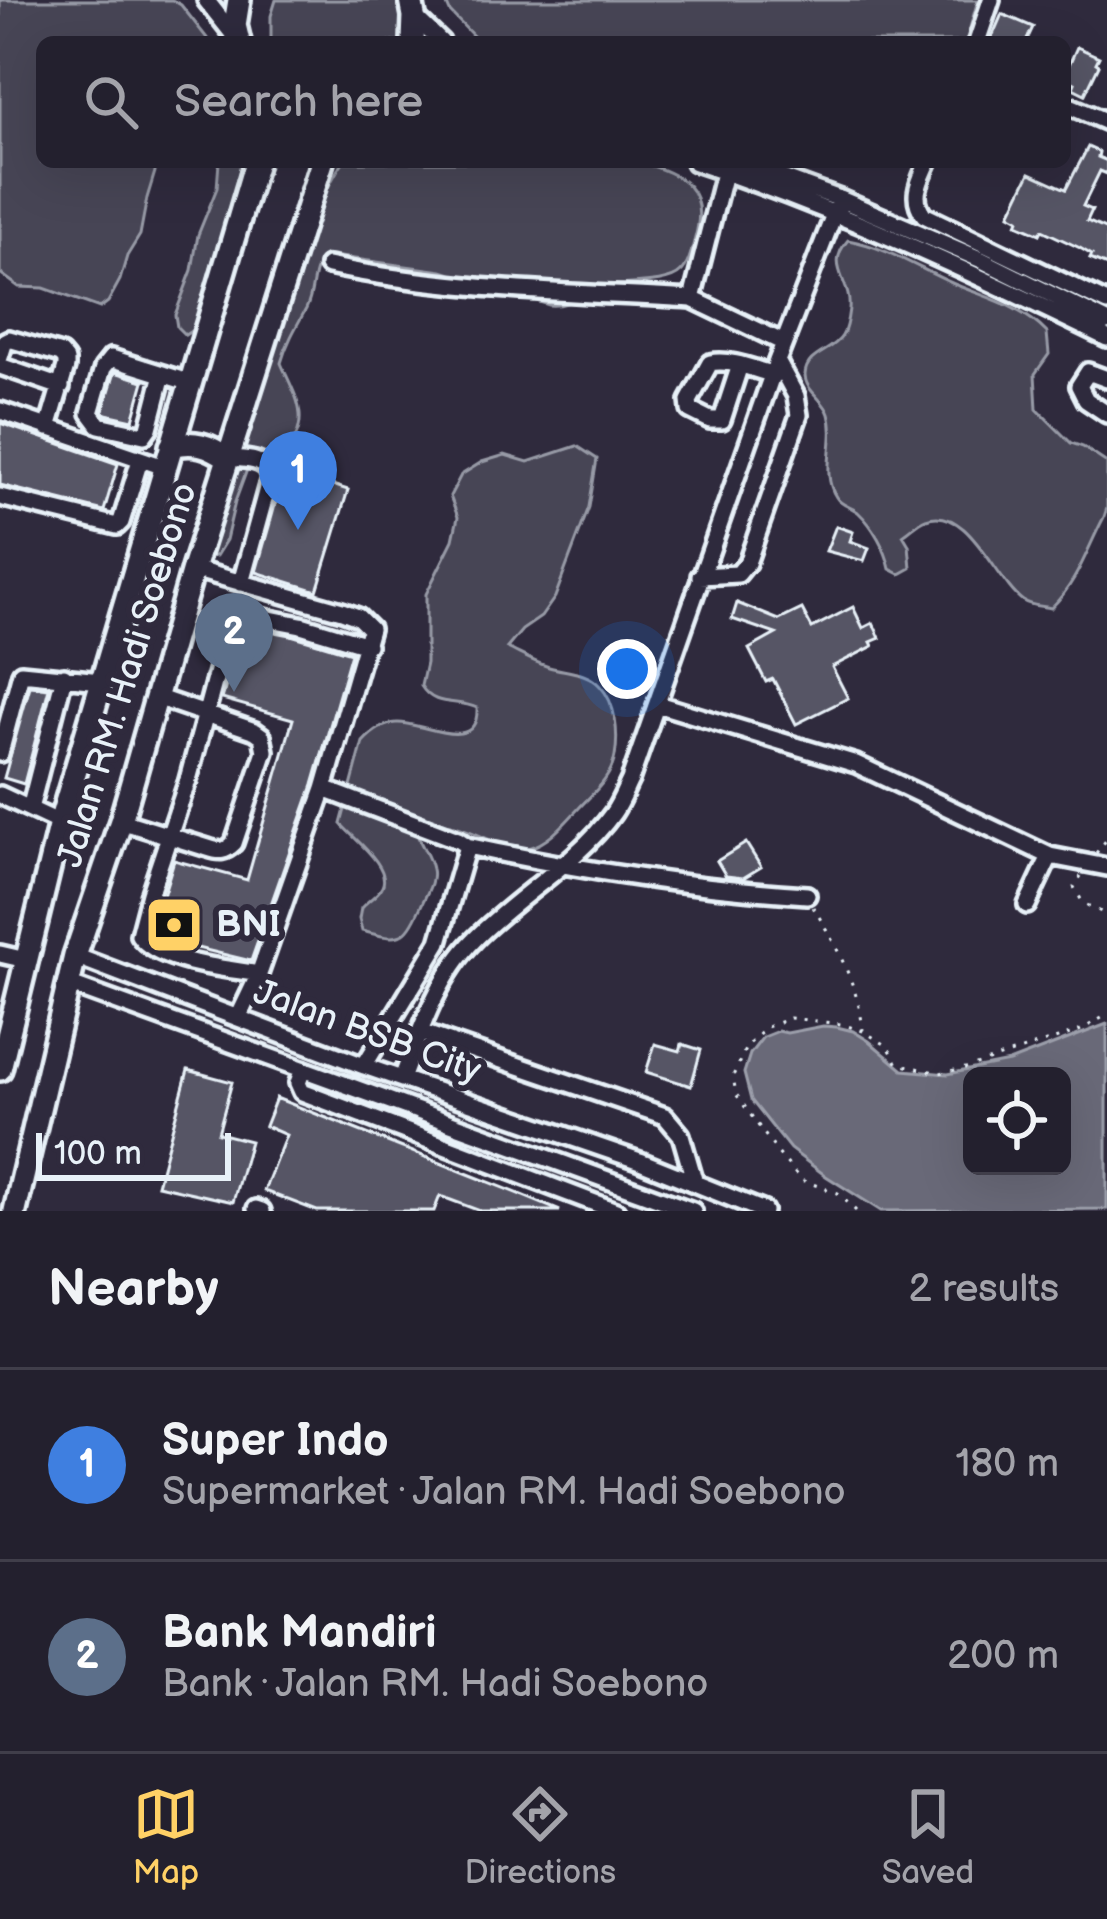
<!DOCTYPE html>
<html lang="en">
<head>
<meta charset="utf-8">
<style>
  :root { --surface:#23202e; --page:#2f2d3a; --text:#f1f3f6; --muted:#a3a3aa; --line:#403e4a; --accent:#ffd166 }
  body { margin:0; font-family:"Balsamiq Sans",sans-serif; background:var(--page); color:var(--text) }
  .controls { position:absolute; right:36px; bottom:36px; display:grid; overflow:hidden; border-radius:18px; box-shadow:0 12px 48px #0002 }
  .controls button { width:108px; height:108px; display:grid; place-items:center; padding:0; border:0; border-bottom:3px solid var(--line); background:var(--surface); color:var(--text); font:60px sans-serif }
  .scale { position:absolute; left:36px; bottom:30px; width:195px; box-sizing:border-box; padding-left:12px; border:6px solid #e8f1f8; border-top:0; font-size:33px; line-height:42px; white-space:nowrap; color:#e8f1f8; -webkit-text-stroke:9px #2f2a3d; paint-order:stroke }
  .you { position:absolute; left:627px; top:669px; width:42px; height:42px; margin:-30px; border:9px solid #fff; border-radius:50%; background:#1a73e8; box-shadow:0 0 0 18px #1a73e833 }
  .badge { display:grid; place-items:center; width:78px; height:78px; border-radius:50%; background:var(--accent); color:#fff; font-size:39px; font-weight:700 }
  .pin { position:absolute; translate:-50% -99px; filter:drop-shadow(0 3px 6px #0008) }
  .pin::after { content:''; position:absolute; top:63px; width:42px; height:36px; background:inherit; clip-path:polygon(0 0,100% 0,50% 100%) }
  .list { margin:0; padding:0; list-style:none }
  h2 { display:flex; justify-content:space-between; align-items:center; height:156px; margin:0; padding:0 48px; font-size:51px }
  h2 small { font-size:39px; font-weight:400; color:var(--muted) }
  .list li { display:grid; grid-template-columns:78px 1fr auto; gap:36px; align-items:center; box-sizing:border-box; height:192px; padding:0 48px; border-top:3px solid var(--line) }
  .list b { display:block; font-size:45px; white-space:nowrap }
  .list p { margin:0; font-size:39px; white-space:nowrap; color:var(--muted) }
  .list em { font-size:39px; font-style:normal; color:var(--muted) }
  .icon { flex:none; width:66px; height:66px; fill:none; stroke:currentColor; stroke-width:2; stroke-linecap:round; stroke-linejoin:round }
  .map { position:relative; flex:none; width:1107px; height:1211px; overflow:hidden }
  .search { position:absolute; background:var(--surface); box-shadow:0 12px 48px #0002; left:36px; right:36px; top:36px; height:132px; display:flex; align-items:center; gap:30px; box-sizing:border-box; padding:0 42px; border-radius:18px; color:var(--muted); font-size:45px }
  .sheet { height:540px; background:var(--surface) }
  nav { display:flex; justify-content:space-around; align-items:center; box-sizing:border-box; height:168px; border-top:3px solid var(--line); background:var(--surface); font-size:33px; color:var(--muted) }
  nav a { display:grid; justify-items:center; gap:6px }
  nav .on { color:var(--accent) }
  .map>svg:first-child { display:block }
  .green { fill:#464455; stroke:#979aa6; stroke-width:3 }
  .water { fill:#696978; stroke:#9c9fab; stroke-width:3; fill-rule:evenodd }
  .building { fill:#575565; stroke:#e8f1f8; stroke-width:3 }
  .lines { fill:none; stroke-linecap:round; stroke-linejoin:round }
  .minor-casing { stroke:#e8f1f8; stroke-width:24 }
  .major-casing { stroke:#e8f1f8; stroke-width:30 }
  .path { stroke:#e8f1f8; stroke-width:3; stroke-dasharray:3 9; stroke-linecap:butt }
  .minor { stroke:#2f2a3d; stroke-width:15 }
  .major { stroke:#2f2a3d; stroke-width:21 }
  .labels { text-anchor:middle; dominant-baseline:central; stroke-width:12; stroke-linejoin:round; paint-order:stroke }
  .street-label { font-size:36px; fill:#e8f1f8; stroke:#2f2a3d }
  .poi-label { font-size:36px; font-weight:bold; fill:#e8f1f8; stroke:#2f2a3d; text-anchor:start }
</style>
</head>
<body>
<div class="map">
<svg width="1107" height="1211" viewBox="0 0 1107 1211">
  <rect width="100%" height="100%" fill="#2f2a3d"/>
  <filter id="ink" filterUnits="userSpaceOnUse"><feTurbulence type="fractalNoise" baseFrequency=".00833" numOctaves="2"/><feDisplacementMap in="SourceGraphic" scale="24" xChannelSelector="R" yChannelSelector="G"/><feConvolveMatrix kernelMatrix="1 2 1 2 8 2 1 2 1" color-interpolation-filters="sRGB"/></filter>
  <g filter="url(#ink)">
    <path class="green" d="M0,0H172L181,5L210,42H42V162H158L147,198L140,235L127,256L120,280L108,302L100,308L44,288L19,287L0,273Z
      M276,0H414L419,42H271V16Z
      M445,0H978L966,42H479L450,12Z
      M219,162H241L232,212L213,260L194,329L185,335L177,327L175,315L192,270L198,235L217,188Z
      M343,162H640C683,175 709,188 695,238C692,249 689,265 681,272C669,285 628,283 609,286C587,290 572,307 549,305L442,271L326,255C309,270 316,289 306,309C296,327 287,342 281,363C294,394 315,422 284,452L252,456L235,502L226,540L216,556L210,557L207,552L307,232C320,208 327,184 343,162Z
      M848,240C887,247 919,269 954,284C987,298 1022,306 1047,333L1049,354L1035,374L1037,409L1071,443L1083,447L1107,463V508L1104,517C1087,549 1078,582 1051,608C1042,606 1030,606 1023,601C996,582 968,503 926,519C918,522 911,530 903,535L909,545L911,568L900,574L890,569C886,549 873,526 858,512C851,506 841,506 836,497C820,473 837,440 829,414C825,400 805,391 805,375C806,353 833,352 842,336C846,330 848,317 849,309C852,281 824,267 848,240Z
      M577,446L597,459L589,507L555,597L541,617L522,630L507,648C520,654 534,662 549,667C566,672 587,671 600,686C616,703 619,734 615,756C611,779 594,792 579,808C564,824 550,842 529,848C498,857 447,802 417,834C421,846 430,857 432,869C435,882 426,894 421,906C405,942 399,941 362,931L359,919L361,908C367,901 378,895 382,887C392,867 354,839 341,824L363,742C372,732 384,724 397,723C420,721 479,756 477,708C457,698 435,709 421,686L426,663V594L453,540L458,517L450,496L461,475L482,462L505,455L528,462Z"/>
    <path class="water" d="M1107,1024V1209L881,1211L826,1176L790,1149L751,1100L744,1073L750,1054L763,1037L778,1031L787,1033L823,1026L837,1027L853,1031L869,1041L903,1070L948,1074L1009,1062ZM972,1076H1062V1166H972Z"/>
    <path class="building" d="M1002,14L1033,27L1026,42H990Z
      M1077,47L1099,57L1096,63L1099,65L1085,94L1073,88L1075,83L1065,78V66L1068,67Z
      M1088,147L1099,152L1098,157L1107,161V174L1100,171L1083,206L1092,210L1087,221L1107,230V266L1090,259L1092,255L1080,248L1042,230L1040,234L1017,224L1019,219L1010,214L1030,173L1066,189Z
      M115,372L144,381L133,420L106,414L103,411Z
      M0,423L118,464L104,511L0,485Z
      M282,469L348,490L317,591L256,572L283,477Z
      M836,526L853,532L850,541L869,548L864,561L826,551Z
      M737,603L779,620L802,609L812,628L853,607L863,628L873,623L880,638L871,642L873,646L832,667L848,698L796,724L773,679L766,682L749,649L776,634L732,619Z
      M243,626L291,635L351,653L313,785L251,961L164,940L152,932L174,860L247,880L293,719L222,699Z
      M30,686L49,688L24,784L4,778Z
      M746,843L761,867L743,878L726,876L717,861Z
      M655,1044L680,1051L682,1044L701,1050L691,1086L646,1072Z
      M188,1070L232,1082L218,1133L250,1141L233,1202L157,1185Z
      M276,1098L514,1192L560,1211H480L440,1196L434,1211H317L264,1191L286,1135L265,1126Z"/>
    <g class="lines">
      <g class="minor-casing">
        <path id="minor" d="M206,0L236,38
          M414,16L441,42
          M977,42L991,0
          M1065,104L1107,122
          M695,162C837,209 973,273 1107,338
          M739,162L840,199L982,260L1107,322
          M928,162C920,181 910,197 924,215L1107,303
          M726,165L692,299L784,343
          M328,266C447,291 570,292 692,299
          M0,357L5,341L9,339L61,354L66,360V367L48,428
          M740,365L722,420H710L690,410L689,401L710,363C731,359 753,369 774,375
          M0,366L61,387
          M163,374L149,428L144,435L99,425L90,413L103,368L111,358L191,383
          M1107,379L1088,372L1079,386L1086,400L1107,414
          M1,411L164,467
          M228,458C244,459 264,458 271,474L241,583
          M0,497L117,526L121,522L140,460
          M193,569L342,611L358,617L370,629L324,789L259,974L238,1018
          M700,576L738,574L747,563L799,415L796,396L777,361
          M657,704L856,764L1050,856L1027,905
          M0,753L21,673L101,681
          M324,789L458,840L467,846C578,870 693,888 807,895
          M0,795L60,823
          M30,809L64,676
          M121,821L208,848C220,852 225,852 234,843L265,751L262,736L255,731L156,697
          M1050,856L1107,867
          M0,954L26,960
          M75,956L364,1066L640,1161L764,1211
          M259,974C226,968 158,963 139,935L150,893L188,780L228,630L235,616L244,614L301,625L367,645
          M68,984L693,1211
          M420,1032L665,1116L681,1135L695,1183
          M364,1066L439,942L467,846
          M303,1069L298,1083L302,1092L616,1211
          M402,1079C420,1031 438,976 475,939C516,897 579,861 613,813C620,803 625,790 630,780L777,361L840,199
          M256,1209L262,1211"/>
      </g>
      <g class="major-casing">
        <path id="major" d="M411,0L414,16L413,42
          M239,42L235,25L239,0
          M171,446C194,440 209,445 228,458
          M0,1069L60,823L256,162
          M15,1211L75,956L121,821L193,569L322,162"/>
      </g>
      <path class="path" d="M1096,853L1107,839
        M1081,876L1074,887L1083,903L1107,915
        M813,907C836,944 859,988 863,1030
        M856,1211L838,1193L801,1180L777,1152L736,1094L733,1076L746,1047L767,1027L790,1018L841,1024L863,1031L888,1046L898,1064L940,1073L970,1067L1079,1031L1107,1015"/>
      <use href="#minor" class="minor"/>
      <use href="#major" class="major"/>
    </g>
  </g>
  <defs>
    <g id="bank-square" transform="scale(3)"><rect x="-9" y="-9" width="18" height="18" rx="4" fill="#ffd166" stroke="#2f2a3d"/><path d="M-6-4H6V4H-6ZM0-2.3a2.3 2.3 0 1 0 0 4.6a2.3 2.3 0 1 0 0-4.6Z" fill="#111"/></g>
  </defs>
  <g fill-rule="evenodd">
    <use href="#bank-square" x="174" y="925"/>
  </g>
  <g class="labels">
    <g class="street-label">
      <text transform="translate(128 675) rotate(-73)">Jalan RM. Hadi Soebono</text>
      <text transform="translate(367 1032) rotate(20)">Jalan BSB City</text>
    </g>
    <g class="poi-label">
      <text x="216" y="925">BNI</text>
    </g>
  </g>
</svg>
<div class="controls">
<button><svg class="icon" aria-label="locate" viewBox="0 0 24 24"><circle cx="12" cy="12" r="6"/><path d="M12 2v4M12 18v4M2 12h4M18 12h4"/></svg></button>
</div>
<div class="scale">100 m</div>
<div class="you"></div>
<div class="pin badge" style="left:298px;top:530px;background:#3f7fe0">1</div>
<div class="pin badge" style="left:234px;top:692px;background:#5c6f8a">2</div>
<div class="search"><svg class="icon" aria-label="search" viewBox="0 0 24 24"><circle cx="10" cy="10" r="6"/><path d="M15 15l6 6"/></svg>Search here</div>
</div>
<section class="sheet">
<h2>Nearby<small>2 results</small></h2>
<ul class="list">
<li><span class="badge" style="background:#3f7fe0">1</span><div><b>Super Indo</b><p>Supermarket · Jalan RM. Hadi Soebono</p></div><em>180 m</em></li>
<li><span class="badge" style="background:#5c6f8a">2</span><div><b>Bank Mandiri</b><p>Bank · Jalan RM. Hadi Soebono</p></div><em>200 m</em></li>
</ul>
</section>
<nav>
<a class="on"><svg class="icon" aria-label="map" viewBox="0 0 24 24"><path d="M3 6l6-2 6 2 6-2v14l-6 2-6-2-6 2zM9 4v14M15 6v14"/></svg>Map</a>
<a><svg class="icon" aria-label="directions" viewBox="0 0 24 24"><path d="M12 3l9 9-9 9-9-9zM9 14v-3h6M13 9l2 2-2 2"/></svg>Directions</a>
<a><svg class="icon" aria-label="saved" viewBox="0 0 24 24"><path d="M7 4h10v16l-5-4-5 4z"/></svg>Saved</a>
</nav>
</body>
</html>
